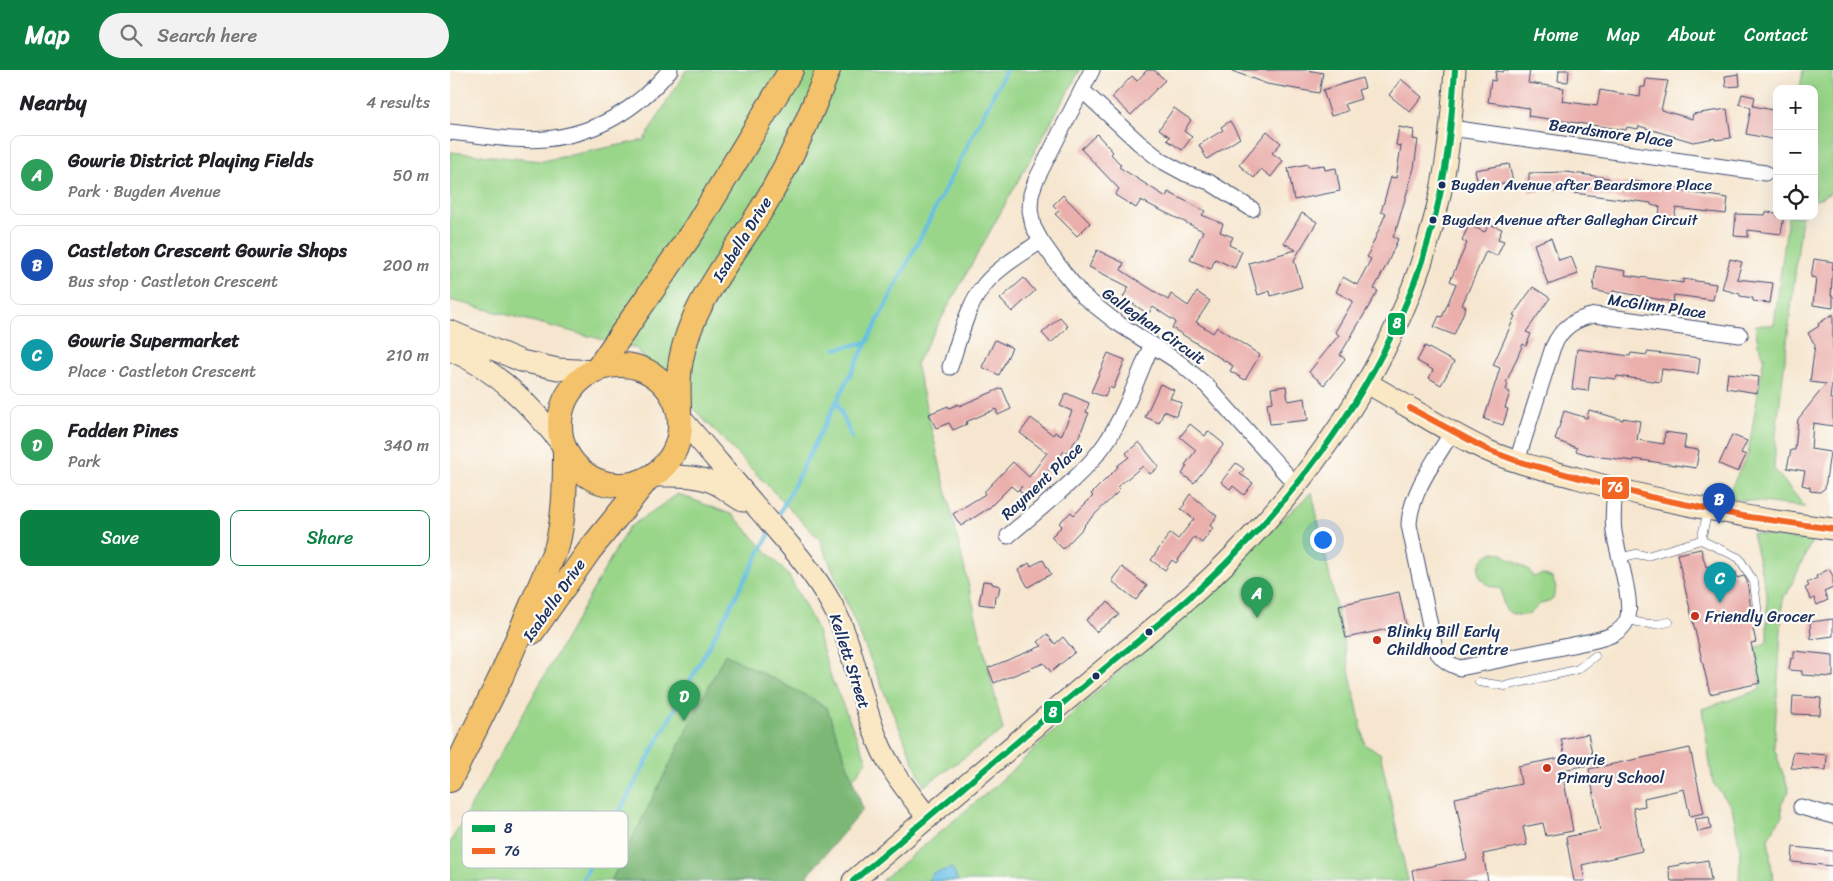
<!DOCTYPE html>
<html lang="en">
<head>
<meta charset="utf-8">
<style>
  :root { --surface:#fff; --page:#f2f2f2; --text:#202124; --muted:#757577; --line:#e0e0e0; --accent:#0b8043 }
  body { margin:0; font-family:Sriracha,sans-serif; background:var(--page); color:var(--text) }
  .controls { position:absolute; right:15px; top:15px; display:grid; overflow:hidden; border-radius:10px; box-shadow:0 5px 20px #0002 }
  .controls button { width:45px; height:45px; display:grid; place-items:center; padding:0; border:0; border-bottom:1px solid var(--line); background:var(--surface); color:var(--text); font:25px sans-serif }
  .you { position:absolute; left:872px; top:469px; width:18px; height:18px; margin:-12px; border:4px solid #fff; border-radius:50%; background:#1a73e8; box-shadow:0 0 0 8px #1a73e833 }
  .badge { display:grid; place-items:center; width:32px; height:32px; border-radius:50%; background:var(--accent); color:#fff; font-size:16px; font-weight:700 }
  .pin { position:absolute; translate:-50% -41px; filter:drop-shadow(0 1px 2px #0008) }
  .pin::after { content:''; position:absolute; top:26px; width:18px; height:15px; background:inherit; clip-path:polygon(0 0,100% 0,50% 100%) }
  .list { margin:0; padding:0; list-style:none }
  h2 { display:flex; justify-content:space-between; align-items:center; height:65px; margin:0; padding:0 20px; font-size:21px }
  h2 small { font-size:16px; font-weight:400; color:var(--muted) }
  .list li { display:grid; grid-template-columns:32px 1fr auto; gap:15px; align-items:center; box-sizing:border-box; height:80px; margin:0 10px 10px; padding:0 10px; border:1px solid var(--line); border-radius:10px }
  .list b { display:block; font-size:19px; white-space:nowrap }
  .list p { margin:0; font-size:16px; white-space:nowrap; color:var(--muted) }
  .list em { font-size:16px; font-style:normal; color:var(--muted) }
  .actions { display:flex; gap:10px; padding:15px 20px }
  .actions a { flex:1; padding:11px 0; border:1px solid var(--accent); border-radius:10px; text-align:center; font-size:18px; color:var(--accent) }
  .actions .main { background:var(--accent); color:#fff }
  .icon { flex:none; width:28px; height:28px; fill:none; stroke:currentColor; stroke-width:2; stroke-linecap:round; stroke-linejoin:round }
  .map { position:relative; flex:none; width:1383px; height:811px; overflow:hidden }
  header { display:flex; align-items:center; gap:30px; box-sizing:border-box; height:70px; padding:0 25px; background:var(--accent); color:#fff }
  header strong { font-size:24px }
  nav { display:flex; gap:28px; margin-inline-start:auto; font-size:18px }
  .search { width:350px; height:45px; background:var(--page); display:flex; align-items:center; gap:12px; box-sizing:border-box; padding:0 18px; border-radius:28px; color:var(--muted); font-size:19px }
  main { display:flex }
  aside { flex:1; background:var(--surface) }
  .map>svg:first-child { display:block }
  .green { fill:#9ad68a; stroke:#5a8274 }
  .forest { fill:#7bb776; stroke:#4b736a }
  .water { fill:#67bfe4; stroke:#4177a1 }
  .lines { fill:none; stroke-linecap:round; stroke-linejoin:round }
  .stream { stroke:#67bfe4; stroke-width:4 }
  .building { fill:#eaaeab }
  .lane-casing { stroke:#3c4a6f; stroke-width:9 }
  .street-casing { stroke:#3c4a6f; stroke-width:17 }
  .secondary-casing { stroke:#3c4a6f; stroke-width:23 }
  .primary-casing { stroke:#3c4a6f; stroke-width:26 }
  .lane { stroke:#fff; stroke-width:8 }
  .street { stroke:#fff; stroke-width:15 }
  .secondary { stroke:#fae7c3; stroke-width:21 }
  .primary { stroke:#f3c26a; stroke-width:24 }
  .bus-1-casing { stroke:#fdfcf7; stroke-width:10 }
  .bus-2-casing { stroke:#fdfcf7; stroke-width:10 }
  .bus-1 { stroke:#00a651; stroke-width:6 }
  .bus-2 { stroke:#f26522; stroke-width:6 }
  .bus-dot { fill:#1b2f5e; stroke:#fdfcf7; stroke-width:2 }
  .poi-dot { fill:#c8321e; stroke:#fdfcf7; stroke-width:2 }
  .labels { text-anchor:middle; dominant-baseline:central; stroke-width:4.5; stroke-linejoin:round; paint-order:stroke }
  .bus-label { font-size:15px; fill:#1b2f5e; stroke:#fdfcf7; text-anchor:start }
  .street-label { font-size:16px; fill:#1b2f5e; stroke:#fdfcf7 }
  .poi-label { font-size:16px; fill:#1b2f5e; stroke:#fdfcf7; text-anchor:start }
  .key { fill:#fdfcf7; stroke:#b9bec9; stroke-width:1 }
  .key-label { font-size:14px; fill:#1b2f5e }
  .line-badge { stroke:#fdfcf7; stroke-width:2 }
  .badge-label { font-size:14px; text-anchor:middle; font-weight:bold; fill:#fff }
</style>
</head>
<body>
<header>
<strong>Map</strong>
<div class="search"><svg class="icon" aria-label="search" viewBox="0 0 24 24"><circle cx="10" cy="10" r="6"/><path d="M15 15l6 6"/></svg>Search here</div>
<nav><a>Home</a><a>Map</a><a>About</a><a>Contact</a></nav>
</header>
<main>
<aside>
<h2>Nearby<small>4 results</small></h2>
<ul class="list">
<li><span class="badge" style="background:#2e9e5b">A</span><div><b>Gowrie District Playing Fields</b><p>Park · Bugden Avenue</p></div><em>50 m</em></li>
<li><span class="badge" style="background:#1a4fb4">B</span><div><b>Castleton Crescent Gowrie Shops</b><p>Bus stop · Castleton Crescent</p></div><em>200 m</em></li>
<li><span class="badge" style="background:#0f9aa8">C</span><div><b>Gowrie Supermarket</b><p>Place · Castleton Crescent</p></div><em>210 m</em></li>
<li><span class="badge" style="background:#2e9e5b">D</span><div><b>Fadden Pines</b><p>Park</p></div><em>340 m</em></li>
</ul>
<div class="actions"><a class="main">Save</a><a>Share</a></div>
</aside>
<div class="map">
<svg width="1383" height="811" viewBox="0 0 1383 811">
  <rect width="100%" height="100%" fill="#fdfcf7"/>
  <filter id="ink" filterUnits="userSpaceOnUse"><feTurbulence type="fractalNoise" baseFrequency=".02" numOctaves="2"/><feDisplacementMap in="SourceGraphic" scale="10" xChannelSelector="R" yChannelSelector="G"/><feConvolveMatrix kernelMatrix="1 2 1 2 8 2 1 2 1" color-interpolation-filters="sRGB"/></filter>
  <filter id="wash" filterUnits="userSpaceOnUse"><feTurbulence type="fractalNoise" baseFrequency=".0096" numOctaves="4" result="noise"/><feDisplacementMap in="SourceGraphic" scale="20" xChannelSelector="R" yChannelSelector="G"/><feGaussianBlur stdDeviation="1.12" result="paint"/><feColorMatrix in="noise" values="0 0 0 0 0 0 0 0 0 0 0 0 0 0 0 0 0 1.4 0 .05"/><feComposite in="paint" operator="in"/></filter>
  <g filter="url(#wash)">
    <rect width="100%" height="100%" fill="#f6e6cf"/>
    <path class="green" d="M236,0H630L466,294L553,660L474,716L370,470L185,278L0,230V82L92,91L194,70Z
      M1353,0H1383V122L1364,131V19H1350Z
      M1338,146H1352L1326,364L1324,399L1355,437L1276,428L1298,384L1314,287L1308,274L1305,255H1324Z
      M862,422L915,675L930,683L958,811H431L544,717Z
      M228,424L283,445L339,506L365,555L382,610L417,691L321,811H0V773L178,458Z
      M1302,463L1362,471L1337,524L1333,526L1324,678L1339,721L1331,734L1332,746L1318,768L1323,811H1289L1290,780L1282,737L1263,713L1252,639L1310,620L1306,578L1317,572V525Z
      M1047,482C1055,484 1058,489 1065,492C1072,496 1080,498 1083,507L1093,504L1102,508L1106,517L1103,529L1099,532L1090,534L1080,544C1069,547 1055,545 1053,532C1052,527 1053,524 1051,519C1046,517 1040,517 1036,513C1021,503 1031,483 1047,482Z"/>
    <path class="forest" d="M275,584L353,624L377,638L413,739L353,811H161Z"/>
    <path class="water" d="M502,798L508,811H478L483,803Z"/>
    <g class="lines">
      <path class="stream" d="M385,279L418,272
        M387,332L402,368
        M326,450L556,0
        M132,811L320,463"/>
    </g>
    <g id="blocks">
      <path class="building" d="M697,0H704L715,10L681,45L662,27L682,6L687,11Z
        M782,0H857L873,3L869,23L817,14L782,1Z
        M1054,0H1080L1078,13L1114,18L1112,31L1147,36L1150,20L1190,27L1191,17H1195L1196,9L1218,11L1211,40L1242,49L1243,44L1277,39L1281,68L1265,70V68L1243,72L1189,56L1188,59L1177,57L1176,60L1078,46L1079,38L1038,32L1041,10L1045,11L1046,1L1053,2Z
        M1109,0H1119L1118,12L1108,11Z
        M1289,4L1290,16L1276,17L1275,6Z
        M912,8L915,18L908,20L911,29L895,34L898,41L881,46L873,20Z
        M951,9L972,27L960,42L939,25Z
        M1292,24L1305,27L1303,36L1327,41V70L1296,64L1301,38L1289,34Z
        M724,38L741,50L734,61L742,67L732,80L717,70L720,67L709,59Z
        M780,51L790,68L757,89L749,75L773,60L771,57Z
        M949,57L964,60L963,69L968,70L964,98L947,157L943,167L948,169L938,192L924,219L928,221L890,285L895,289L874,315L859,302L889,265L885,262L903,231L886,222L893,207L907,215L921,189L917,187L936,143L931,142L941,107L946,108L951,76L946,75Z
        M817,61L831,73L822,83L833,91L821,107L811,99L804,108L789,95Z
        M647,64L663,82L661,84L671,95L669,97L716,127L718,122L755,141L752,145L773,154L770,162L783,167L779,175L792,181L785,198L765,189L761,199L740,190L753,161L704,137L691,130L686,138L665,125L669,119L631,79Z
        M858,94V97L874,95L875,100L886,98L890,121L844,130L838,98Z
        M1059,94L1063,112L1029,119L1025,100Z
        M1116,102L1159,108L1158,111L1181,114V111L1235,119V122L1278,128L1276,144L1226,138L1224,150L1209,148L1210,137L1201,135V133L1124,123L1125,120L1079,122V103Z
        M613,125L640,153L627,166L605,144L609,141L603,135Z
        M1316,142L1327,143V146H1334L1331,164L1298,160V167L1284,166L1286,144L1315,145Z
        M852,143L867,152L844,190L852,217L821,226L820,221L808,225L799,193L846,180L834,173Z
        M1039,154L1052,159L1048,169L1054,171L1047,186L1036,181L1012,235L1016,237L1004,265L984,257L989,246L992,247L1006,214L1000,211L1017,173L1012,170L1019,155L1035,162Z
        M1101,168L1109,190L1121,186L1128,204L1098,215L1084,174Z
        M647,180L674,193L671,200L718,230L721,224L738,236L747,222L760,231L746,252L763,263L767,257L810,285L795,310L780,301L783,296L722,258L726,252L703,237L698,244L673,227L679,217L639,197Z
        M1280,189L1292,192L1287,209L1323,213L1320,233L1303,231V228L1290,226V224L1272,219Z
        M1364,189L1383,192L1381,226H1383V238L1363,235L1366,208L1361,207Z
        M1146,196L1176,201L1175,205L1233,213V209L1266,214L1263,230L1224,225L1223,232L1163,221L1162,224L1143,220Z
        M574,208L585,221L562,242L550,229Z
        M1083,217L1100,228L1076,262L1081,264L1076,276L1073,274L1056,313L1058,314L1056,320L1060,322L1055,338L1058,339L1053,355L1034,349L1050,298L1043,295L1065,246L1063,245Z
        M1383,244V304L1380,329H1383V356L1363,353L1361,379L1380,382L1375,418L1370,422L1360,421V417L1352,415L1355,401L1337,398L1341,380H1345L1348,349L1376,314L1360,312L1365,275L1358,263L1369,256L1368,254Z
        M610,247L618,256L616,257L617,258L601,273L592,263Z
        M545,270L562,278L549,305L532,297Z
        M975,276L1004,292L991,315L979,308L983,300L967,291Z
        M1127,279L1180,286L1181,283L1197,285V282L1250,288L1248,304L1212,299L1210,312L1167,306L1166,309L1140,306L1138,321L1122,319Z
        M658,283L675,290L663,319L659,317L655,327L641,322Z
        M1278,303L1309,307L1307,323L1276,318Z
        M710,314L724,320L720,328L732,333L726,346L714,341L709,353L695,347Z
        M836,316L838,331L855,328L858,350L820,354L817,333L823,332L821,318Z
        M552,318L561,339L548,345L546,339L516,352L517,354L503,360L499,353L486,358L479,344L498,336L499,338L509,334V336Z
        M616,323L639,333L636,342L639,343L629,366L617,382L615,380L598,402L574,425L569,420L572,416L567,421L561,416L539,438L511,456L503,444L535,424L534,422L563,392L579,407L597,383L570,363L581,348L603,365L605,362L611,366L622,341L610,336Z
        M1139,340L1173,350V348L1190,351L1187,370L1214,374L1215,362L1236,365L1234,378L1249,380L1246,398L1184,389V391L1151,387L1139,384V385L1126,381L1127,378L1105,370L1114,341L1137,348Z
        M740,354L755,366L758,361L774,374L744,413L732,404L737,396L735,395L746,380L730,367Z
        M1282,365L1297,371L1291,383L1296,385L1288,402L1269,394Z
        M689,372L709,397L700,404L693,396L667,417L670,420L634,455L635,456L613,479L601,467L612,456L609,453L621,442L624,445L643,426L641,424L668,397L667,396L679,387L676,383Z
        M786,393L794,399L790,404L803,413L794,425L783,416L780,419L771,412Z
        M740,424L767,446L760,456L763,458L752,473L744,467L726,493L722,490L715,500L701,490L720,463L728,469L744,449L731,439L735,434L734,433Z
        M1251,479L1256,497L1266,495L1268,507L1286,502L1287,508L1294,506L1297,511L1302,546L1307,558L1303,559L1306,572L1301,573L1310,613L1260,624L1227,484Z
        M593,490L601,504L578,517L568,500L579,493L581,496Z
        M672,497L697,516L686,530L663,512V508Z
        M1379,499L1383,506V518L1374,522L1378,530L1367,535L1364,528L1361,530L1355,518L1359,516L1357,513L1367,508L1366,506Z
        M533,511L542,512V514L550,516L548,526L545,525L544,536L529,534Z
        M949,522L956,555L896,568L889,535Z
        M658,532L669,545L646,562L636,550Z
        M1383,549V566L1361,569L1360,552Z
        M597,564L605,574L613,567L625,582L601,602L594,593L544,613L538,598L592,576L588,572Z
        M1344,581L1383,585V607L1352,605V601L1339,600L1341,588L1344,589Z
        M1343,626L1371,628L1370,645L1342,644Z
        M1138,664L1144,694L1112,700L1123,761L1096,766L1093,753L1073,757L1077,775L1033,784L1038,811H964L962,800L1017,789L1005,728L1071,714L1068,696L1115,687L1111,669Z
        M1240,678L1254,743L1240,746L1234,719L1194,728L1195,736L1183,738L1192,781L1132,795L1135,811H1124L1116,767L1150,760L1139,699Z
        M1343,682L1377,685L1376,700L1341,698Z
        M1259,747L1261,759L1248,762L1245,749Z
        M1343,777L1383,781V796L1342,792Z
        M1258,790L1261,811H1221L1218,797Z"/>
    </g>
  </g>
  <g filter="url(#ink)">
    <use href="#blocks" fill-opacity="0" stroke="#3c4a6f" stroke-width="1"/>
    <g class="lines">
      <g class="lane-casing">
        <path id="lane" d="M1251,470L1289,488L1304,512L1308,545
          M1169,488L1186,484L1197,486L1251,470L1258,440
          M1177,549C1193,554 1203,556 1219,552
          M1029,612L1055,616L1121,601L1128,599L1145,586"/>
      </g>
      <g class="street-casing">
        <path id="street" d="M642,0L586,110L581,124L580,140L583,156L591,171L614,203L633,226L666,252L730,293L757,316L847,416
          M632,20L689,73L712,91L736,104L759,112L802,139
          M1001,58L1315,103
          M0,62C31,65 65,72 96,69C148,63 186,40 220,0
          M500,297C509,271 517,235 535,214C549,197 572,184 591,171
          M1002,362C986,389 960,423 959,455L985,579C993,590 998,594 1010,598L1142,571C1155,568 1171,564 1177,550C1184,533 1167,482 1164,462C1162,447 1164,433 1165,419
          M1067,391L1103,277C1112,257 1125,249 1145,245L1290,265
          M558,466C589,439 632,407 655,374C675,345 688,306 702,274
          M1351,737L1383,746"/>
      </g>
      <g class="secondary-casing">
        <path id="secondary" d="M0,261L71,291L108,299L145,301
          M0,280C48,300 83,338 115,378
          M917,313C957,335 995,361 1036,380C1065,393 1097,400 1127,408C1211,432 1296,448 1383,459
          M229,346C256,377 283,410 310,441C336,471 363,500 382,535C405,577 409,627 428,671C439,699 460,724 478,748
          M201,406C225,406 249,404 270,416C278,421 285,427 293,431
          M403,811C481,745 558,679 636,614C687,571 741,530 787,482C883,383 961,262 990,125C999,84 1002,42 1005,0"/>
      </g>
      <g class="primary-casing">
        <path id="primary" d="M110 355a60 60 0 1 1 120 0a60 60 0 1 1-120 0Z
          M146,301L244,160L341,0
          M229,343C229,331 228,318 229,305C234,241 281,190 313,137C339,94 360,47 378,0
          M82,562L139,481L198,408
          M0,710L51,607L107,476C115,443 115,412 115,379"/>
      </g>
      <use href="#lane" class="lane"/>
      <use href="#street" class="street"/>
      <use href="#secondary" class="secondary"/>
      <use href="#primary" class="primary"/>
      <g class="bus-1-casing">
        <path id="bus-1" d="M403,811C481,745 558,679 636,614C687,571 741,530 787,482C883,383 961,262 990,125C999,84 1002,42 1005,0"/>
      </g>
      <g class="bus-2-casing">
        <path id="bus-2" d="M960,338L1038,380L1067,391L1200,427L1292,446L1383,459"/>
      </g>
      <use href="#bus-1" class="bus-1"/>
      <use href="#bus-2" class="bus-2"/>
    </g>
  </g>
  <g class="bus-dot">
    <circle cx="992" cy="115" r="4.5"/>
    <circle cx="983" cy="150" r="4.5"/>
    <circle cx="699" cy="562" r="4.5"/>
    <circle cx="646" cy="606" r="4.5"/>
  </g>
  <g class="poi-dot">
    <circle cx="1245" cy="546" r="5"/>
    <circle cx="927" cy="570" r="5"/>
    <circle cx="1097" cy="698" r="5"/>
  </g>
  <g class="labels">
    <g class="bus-label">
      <text x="1001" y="115">Bugden Avenue after Beardsmore Place</text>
      <text x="992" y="150">Bugden Avenue after Galleghan Circuit</text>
    </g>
    <g class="street-label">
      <text transform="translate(1161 63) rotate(8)">Beardsmore Place</text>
      <text transform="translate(292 169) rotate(-58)">Isabella Drive</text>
      <text transform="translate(1207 236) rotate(8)">McGlinn Place</text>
      <text transform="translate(704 256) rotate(35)">Galleghan Circuit</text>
      <text transform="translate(592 411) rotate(-43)">Rayment Place</text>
      <text transform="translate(104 530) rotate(-55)">Isabella Drive</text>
      <text transform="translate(400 591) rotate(72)">Kellett Street</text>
    </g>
    <g class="poi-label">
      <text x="1255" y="546">Friendly Grocer</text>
      <text x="937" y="561">Blinky Bill Early<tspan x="937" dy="18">Childhood Centre</tspan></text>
      <text x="1107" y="689">Gowrie<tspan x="1107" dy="18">Primary School</tspan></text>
    </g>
  </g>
  <rect x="12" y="741" width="166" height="57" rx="8" class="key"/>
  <rect x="22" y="755" width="23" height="7" fill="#00a651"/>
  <rect x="22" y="778" width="23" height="6" fill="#f26522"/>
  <g class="key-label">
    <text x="54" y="763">8</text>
    <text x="54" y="786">76</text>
  </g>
  <g class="line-badge">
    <rect x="937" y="242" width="19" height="24" rx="5" fill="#00a651"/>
    <rect x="1151" y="406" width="29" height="24" rx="5" fill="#f26522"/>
    <rect x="593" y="630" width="20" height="24" rx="5" fill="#00a651"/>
  </g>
  <g class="badge-label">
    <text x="947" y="258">8</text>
    <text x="1165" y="422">76</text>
    <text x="603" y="647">8</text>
  </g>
</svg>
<div class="controls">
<button>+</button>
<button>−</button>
<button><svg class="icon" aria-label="locate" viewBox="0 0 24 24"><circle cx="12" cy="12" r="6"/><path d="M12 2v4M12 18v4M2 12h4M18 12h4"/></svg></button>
</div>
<div class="you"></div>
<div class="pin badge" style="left:807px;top:548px;background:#2e9e5b">A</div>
<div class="pin badge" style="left:1269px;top:454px;background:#1a4fb4">B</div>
<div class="pin badge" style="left:1270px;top:533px;background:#0f9aa8">C</div>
<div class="pin badge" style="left:234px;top:651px;background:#2e9e5b">D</div>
</div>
</main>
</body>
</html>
